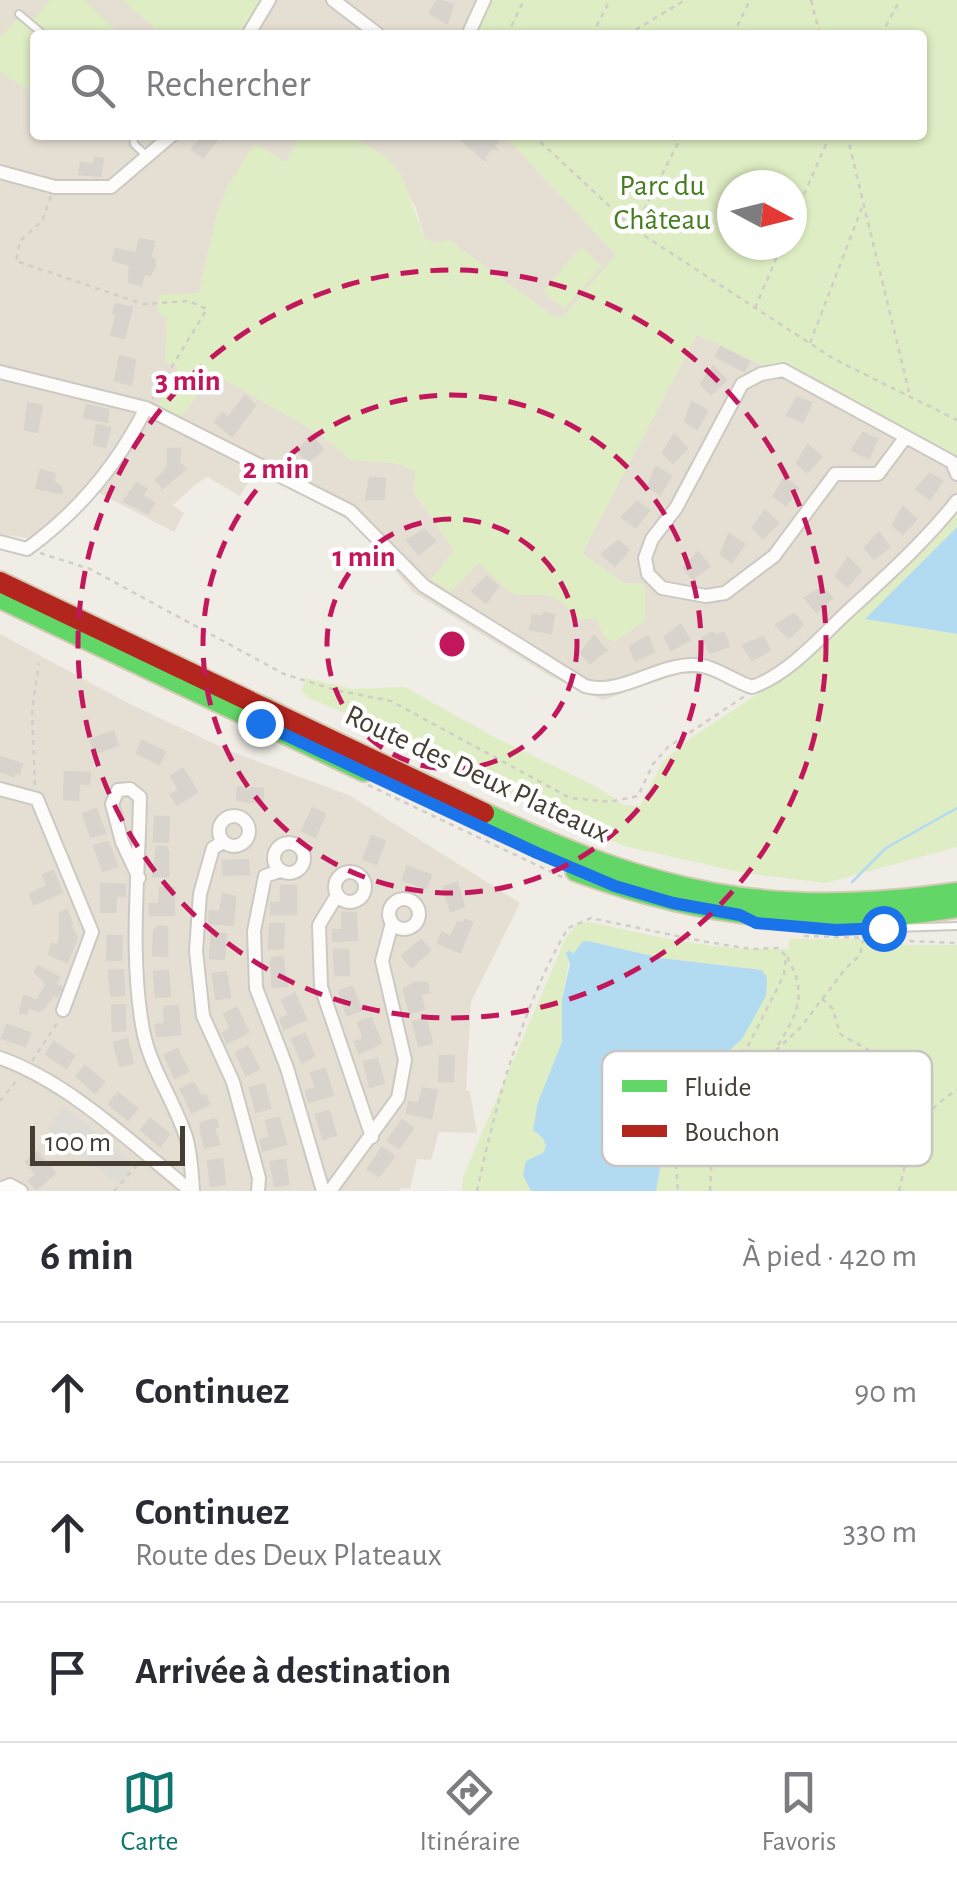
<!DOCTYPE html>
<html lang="fr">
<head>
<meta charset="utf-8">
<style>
  :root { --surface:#fff; --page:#f2f2f3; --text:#2b2b33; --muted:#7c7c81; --line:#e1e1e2; --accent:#0f766e }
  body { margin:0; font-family:"Alegreya Sans",sans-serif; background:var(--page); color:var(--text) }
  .compass { position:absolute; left:717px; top:170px; width:90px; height:90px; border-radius:50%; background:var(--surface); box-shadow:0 2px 8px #0004; rotate:97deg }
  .scale { position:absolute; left:30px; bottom:25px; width:155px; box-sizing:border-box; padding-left:10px; border:5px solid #463e33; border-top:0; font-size:28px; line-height:35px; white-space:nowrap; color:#463e33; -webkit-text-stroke:8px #fff; paint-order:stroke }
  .stop { position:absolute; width:30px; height:30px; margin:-22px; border:8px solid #1a73e8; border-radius:50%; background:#fff }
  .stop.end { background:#1a73e8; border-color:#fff; box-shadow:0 2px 10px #0008 }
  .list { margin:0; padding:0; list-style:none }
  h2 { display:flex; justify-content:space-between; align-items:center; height:130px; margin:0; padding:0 40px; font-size:42px }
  h2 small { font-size:32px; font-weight:400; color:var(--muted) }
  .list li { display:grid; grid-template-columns:65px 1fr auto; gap:30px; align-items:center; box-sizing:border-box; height:140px; padding:0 40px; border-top:2px solid var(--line) }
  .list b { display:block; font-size:38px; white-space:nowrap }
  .list p { margin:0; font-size:32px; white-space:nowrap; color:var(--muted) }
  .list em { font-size:32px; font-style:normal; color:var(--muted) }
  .icon { flex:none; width:55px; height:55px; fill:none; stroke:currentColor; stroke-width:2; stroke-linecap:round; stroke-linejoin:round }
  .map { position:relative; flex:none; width:957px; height:1191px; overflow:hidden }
  .search { position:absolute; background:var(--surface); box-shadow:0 2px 8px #0004; left:30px; right:30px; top:30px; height:110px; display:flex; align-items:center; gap:25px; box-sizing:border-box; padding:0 35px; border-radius:10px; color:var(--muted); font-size:38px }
  .sheet { height:550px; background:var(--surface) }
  nav { display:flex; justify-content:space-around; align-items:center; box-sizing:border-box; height:140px; border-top:2px solid var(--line); background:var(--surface); font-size:28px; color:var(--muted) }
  nav a { display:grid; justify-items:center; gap:5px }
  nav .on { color:var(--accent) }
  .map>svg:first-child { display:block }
  .residential { fill:#e5dfd3 }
  .green { fill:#deedc3; fill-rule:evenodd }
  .parking { fill:#dfdcd6 }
  .water { fill:#b2dbf2 }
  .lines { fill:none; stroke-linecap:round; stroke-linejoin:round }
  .stream { stroke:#b2dbf2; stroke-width:2.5 }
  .building { fill:#d8d4cd; stroke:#d8d4cc; stroke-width:2.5 }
  .lane-casing { stroke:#ccc9c3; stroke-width:10 }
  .street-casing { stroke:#ccc9c3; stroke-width:16 }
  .fast-casing { stroke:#d4c9b2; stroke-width:24 }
  .jam-casing { stroke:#d4c9b2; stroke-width:24 }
  .path { stroke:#d1cdc8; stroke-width:2.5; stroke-dasharray:5 5; stroke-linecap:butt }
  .lane { stroke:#fdfcfb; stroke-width:6 }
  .street { stroke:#fdfcfb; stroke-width:12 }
  .fast { stroke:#63d668; stroke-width:20 }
  .jam { stroke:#b3261e; stroke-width:20 }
  .route { stroke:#1a73e8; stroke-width:12 }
  .ring { fill:none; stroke:#c2185b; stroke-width:5; stroke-dasharray:18 12 }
  .labels { text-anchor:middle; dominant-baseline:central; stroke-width:9; stroke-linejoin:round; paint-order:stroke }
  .park-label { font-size:30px; fill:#467d20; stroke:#fff }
  .street-label { font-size:30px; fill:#463e33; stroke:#fff }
  .key { fill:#fff; stroke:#c8c5c2; stroke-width:2.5 }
  .key-label { font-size:28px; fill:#463e33 }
  .centre { fill:#c2185b; stroke:#fff; stroke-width:5 }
  .ring-label { font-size:30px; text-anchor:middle; font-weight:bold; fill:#c2185b; stroke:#fff; stroke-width:9; stroke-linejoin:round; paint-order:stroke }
</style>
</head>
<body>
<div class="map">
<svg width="957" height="1191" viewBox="0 0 957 1191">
  <rect width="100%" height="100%" fill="#f0ede6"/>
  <path class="residential" d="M0,0H489L473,35H35V135H300L286,162L254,145L229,185L217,213L199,293L167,319L165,362L209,378L220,377L320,434L351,460L394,463L416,471L414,492L454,550L450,592L479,562L507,590L519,595H548L561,601L579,619H597L604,637L643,606L644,584L623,583L582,553L697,334L885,423L957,471V508L945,527L821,644L759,693L740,689L702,674H679L603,700L550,676L413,592L363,531L335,511L255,471L240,496L207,477L195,485L173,505L184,513L174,532L99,493L84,489L32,539L0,534Z
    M352,135H504L616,255L564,316L554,317L449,240L434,243L425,239L416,208L388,159Z
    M0,634L130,704L232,752L349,795L520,903L471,1002L466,1090L470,1092L477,1133L439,1132L431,1160L417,1159L410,1189L401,1188L400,1191H0Z"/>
  <path class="green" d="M50,0H85L120,35H51L33,20Z
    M123,0H264L243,35H163Z
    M489,0H957V471L885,423L697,334L582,553L623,583L645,584V621L614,642L604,637L597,619H579L561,601L548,595H519L507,590L479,563L450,592L431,579L454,550L414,491L415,471L394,463L351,460L320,434L220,377L209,378L182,417L158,405L178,367L165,362L167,319L157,311L160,295L199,293L217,213L229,185L254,144L286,162L300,135H352L388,159L402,176L425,239L434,243L449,240L554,317L564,316L616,255L504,135H922V35H473ZM732,185H792V245H732Z
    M18,18L41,35H35V94L0,72V38Z
    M581,247L602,266L564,309L543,291Z
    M957,508V527L866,619L957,634V847L826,883L744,873L624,846L550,814L428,748L309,698L301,690L307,678L353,689L405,687L492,736L597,787L624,805L640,806L663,761L691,738L759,693L821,644L945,527Z
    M590,922C657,937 720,952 789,949V939H884L905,945H957V1191H656L671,1107L739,1043L766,996L762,970L661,958L588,941L569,960L562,999V1042L538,1102L536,1134L543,1137L546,1145L543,1153L527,1161L531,1191H462L463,1177L565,940L577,923Z"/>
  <path class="parking" d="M63,1105L136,1164L119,1184L48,1129Z"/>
  <path class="water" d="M957,527V634L865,619Z
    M588,941L661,958L762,970L767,978L766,996L742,1039L671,1107L656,1191H531L523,1175L526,1161L543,1153L546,1146L543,1138L533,1130L538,1102L562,1042V999L570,964L566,953L569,950L573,954L582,942Z"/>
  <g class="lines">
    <path class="stream" d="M852,882L886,848L957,808"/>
  </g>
  <path class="building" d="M438,0L453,5L447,23L430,13Z
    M204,135L216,141L203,157L192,149Z
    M492,135L498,141L493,146L496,149L492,148L484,157L486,161L457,136Z
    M95,158L103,159L100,176L79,174L81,163L94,165Z
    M140,239L154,242L150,258L154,259L155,265L150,275L144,273L147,257L136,254Z
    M116,249L147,257L145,264L114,257Z
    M114,257L146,266L141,285L129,282L130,265L113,260Z
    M116,304L132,308L124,338L111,335L117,314L113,313Z
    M721,347L749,362L744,371L716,356Z
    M120,356L135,360L131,385L115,380Z
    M713,367L726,380L711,394L701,384Z
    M245,396L255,405L232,436L215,422L222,413L228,418Z
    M797,398L811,403L803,422L787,415Z
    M692,402L707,411L697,429L685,421Z
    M28,403L42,406L37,432L25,429Z
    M87,405L108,410L107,422L84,417Z
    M97,425L110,428L105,447L94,444Z
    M863,433L877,439L869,458L852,450Z
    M674,435L687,448L673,463L663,453Z
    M312,436L323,450L307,462L298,451Z
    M808,445L821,457L807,472L797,463Z
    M168,449H180L179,463L185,469L163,488L156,480L168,467Z
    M656,467L671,476L660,494L648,487Z
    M41,470L55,474L53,481L61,487V493L36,488Z
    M930,474L942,481L930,499L916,489Z
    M370,478L385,479L384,499H366Z
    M784,478L798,488L786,505L774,496Z
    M137,483L146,489L142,496L154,503L148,513L124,501Z
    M637,502L649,510L636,527L622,517Z
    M903,507L916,519L903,534L893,525Z
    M765,511L778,523L763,538L753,528Z
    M425,530L435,541L419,554L407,540Z
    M879,533L889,547L874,559L865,548Z
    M729,534L744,544L732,562L721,554Z
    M618,541L629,550L615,566L602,554Z
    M698,552L709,566L693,579L684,568Z
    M848,558L861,571L847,586L836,576Z
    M487,577L498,586L486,603L472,591Z
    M823,587L832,598L817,612L805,598Z
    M544,613L554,615L551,633L530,629L533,615L543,617Z
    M794,614L803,624L789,638L776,625Z
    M681,625L690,640L671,650L665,637Z
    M713,633L714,636L724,633L729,646L710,653L703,637Z
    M594,636L606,650L590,663L581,653Z
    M648,636L654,652L635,660L630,647Z
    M763,637L770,650L752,660L743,645Z
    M113,731L118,745L95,753L90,740Z
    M142,741L165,752L159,764L137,753Z
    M0,757L22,764L19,774L13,773V776L0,771Z
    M183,769L197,792L177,805L171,795L179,790L171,776Z
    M65,772L90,773L89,784L79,783L78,800L64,799Z
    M238,787L263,789L262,803L237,800Z
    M313,808L325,814L315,837L302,831Z
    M96,809L105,833L91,837L83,814Z
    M155,817H169L168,842L154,841Z
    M372,836L385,841L376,864L363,859Z
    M108,842L117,866L103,871L94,846Z
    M157,847H166L168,851V876H153Z
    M248,860L249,874L224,875L223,861Z
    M407,867L431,875L426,888L403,880Z
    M53,871L62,892L34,904L30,894L48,886L43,875Z
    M457,883L464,906L451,911L443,887Z
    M101,884L125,885V896H116L115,912H101Z
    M281,886H296V914H271V903H281Z
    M160,888H174V915H150V904H159Z
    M223,894L235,897L233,925L209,923L210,911L220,912Z
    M67,910L72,924L69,925L77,937L67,962L49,954L52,944L58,946L60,937V913Z
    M342,913H356L357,940L333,941V930H343Z
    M465,920L472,923L460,952L438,943L442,933L451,937L458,922L463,924Z
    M270,924H284L283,948L269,949Z
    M157,927H166L167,931V956L153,955L154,931Z
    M212,933L226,934L224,959L210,958Z
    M108,936H122L121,960H107Z
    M421,940L430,950L412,967L402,956Z
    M334,950H348L349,975H335Z
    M282,957L287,986L273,987L271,962L273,958Z
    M38,966L59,978L55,984L62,988L57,996L53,994L44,1008L39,1011L29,1007L26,1014L20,1012L24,996L37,1001L47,984L35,972Z
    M123,970L124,995L111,996L109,971Z
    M168,971L170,996L156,997L154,972Z
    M226,972L230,997L216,999L213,974Z
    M415,983H427L429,992L420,994L424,1009L410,1013L404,989Z
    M352,987L361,1010L347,1015L339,991Z
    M295,994L306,1019L284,1029L280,1019L289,1015L282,1000Z
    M125,1005V1030L113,1031L112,1006Z
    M178,1006L180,1034L157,1036L156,1025L165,1024L164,1007Z
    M237,1008L248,1032L227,1043L223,1033L231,1029L224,1014Z
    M371,1018L381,1043L359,1053L355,1042L364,1039L358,1023Z
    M426,1019L432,1043L419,1046L413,1022Z
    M7,1025L30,1033L25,1046L2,1038Z
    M305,1034L314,1056L302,1062L292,1039Z
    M127,1039L133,1063L120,1066L114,1043Z
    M54,1042L74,1056L66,1068L46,1054Z
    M248,1047L259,1069L246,1075L236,1053Z
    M177,1049L188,1071L175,1078L165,1055Z
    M440,1056H454L453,1081H439Z
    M377,1059L384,1083L370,1087L364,1062Z
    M85,1066L104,1082L95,1093L77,1076Z
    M325,1069L333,1095L309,1102L306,1091L316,1088L311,1073Z
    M194,1083L201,1097L205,1095L209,1104L192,1112L181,1089Z
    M264,1084L270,1108L256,1112L250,1088Z
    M423,1088L437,1091L431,1118L407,1113L409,1102L419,1104Z
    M118,1093L137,1109L128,1120L109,1104Z
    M329,1111L336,1135L323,1139L316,1115Z
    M279,1118L286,1144L263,1151L260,1140L270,1137L266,1121Z
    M150,1119L169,1134L160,1146L141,1130Z
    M211,1120H216L218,1126L214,1129L219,1144L205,1148L200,1124Z
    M402,1120L413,1128L399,1148L388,1140Z
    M382,1148L394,1156L379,1176L368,1169Z
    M37,1152L55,1173L36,1189L29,1181L37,1174L26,1162Z
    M222,1159L225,1184L211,1186L208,1161Z
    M285,1160L288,1184L275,1186L271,1162Z"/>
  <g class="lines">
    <g class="lane-casing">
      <path id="lane" d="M19,14L44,35
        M133,135L134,144L148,157
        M864,929L957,926"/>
    </g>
    <g class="street-casing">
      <path id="street" d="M333,0L379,35
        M248,35L269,0
        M468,35L484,0
        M0,172L55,187H111L172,135
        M0,372L146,408L350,511L424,586L585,686C621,696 655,665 693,665C715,665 732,681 752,687C787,675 817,641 843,616C883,579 923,544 957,501
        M905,438L878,474H835L774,556L725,593L706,596L662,588L648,574L645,558L652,539L676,508L742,384L761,374L783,370L952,462L957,474
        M0,542L27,549C78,512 118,464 146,408
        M0,789L37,799L92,932L63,1010
        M219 831a15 15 0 1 1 30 0a15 15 0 1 1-30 0Z
        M223,842L213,848L200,894L196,951L203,1016L233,1082L259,1178L258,1191
        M274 858a15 15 0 1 1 30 0a15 15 0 1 1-30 0Z
        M280,871L265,876L254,931L256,988L287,1068L323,1191
        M335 887a15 15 0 1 1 30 0a15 15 0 1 1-30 0Z
        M139,878L122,842L112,804L118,790L130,789L140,797C139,873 129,954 143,1030C150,1068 174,1100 186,1137C191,1154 192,1173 193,1191
        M337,895L319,925L321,987L372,1137
        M389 914a15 15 0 1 1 30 0a15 15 0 1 1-30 0Z
        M0,1058C69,1082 134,1145 191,1191
        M0,1189L10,1185L21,1191
        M330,1191L398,1098L405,1060L382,961L392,923"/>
    </g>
    <g class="fast-casing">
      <path id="fast" d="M0,598L364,771
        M484,813C654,894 769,920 957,893
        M576,871C705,918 821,930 957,907"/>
    </g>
    <g class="jam-casing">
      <path id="jam" d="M0,582L484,813"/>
    </g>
    <path class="path" d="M811,0L820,35
      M507,35L524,0
      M592,35L610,0
      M627,35L685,0
      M733,35L750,0
      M881,35L900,0
      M533,135L634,229L834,359L957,420
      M847,135L909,392
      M51,196L42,221L20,241L16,261L143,304L189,301L207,309L152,399
      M792,222L830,135
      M635,228L682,135
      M755,308L782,245
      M810,343L863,205
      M40,553L90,569L284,674L335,690L391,701L570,798L609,802L638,796L653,764L668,747L745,696
      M35,785L32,710L39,663
      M368,785L564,878
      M804,936L866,938
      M901,936L908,941L957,943
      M822,999L833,1009L840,1034L870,1051C881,1084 898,1112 911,1144
      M778,1045C798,1013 808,993 787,957
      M32,1061L58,1022
      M0,1101L18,1079
      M114,1191L139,1163
      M477,1191C496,1103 522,1006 568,928L591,918L701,941L751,949L778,948L786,956L784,975L748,1046L693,1102L683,1119L674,1139L678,1191
      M710,1191L712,1150L709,1115L742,1073L773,1053L801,1027L845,969L860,955L863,940
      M899,1191C909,1146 916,1115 957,1090"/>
    <use href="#lane" class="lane"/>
    <use href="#street" class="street"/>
    <use href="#fast" class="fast"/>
    <use href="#jam" class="jam"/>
  </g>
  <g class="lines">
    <path class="route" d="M260,723L537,853L615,886L673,903L740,915L756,923L836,930L883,928"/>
  </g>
  <g class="ring">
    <circle cx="452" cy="644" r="125"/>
    <circle cx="452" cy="644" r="249"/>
    <circle cx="452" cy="644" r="374"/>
  </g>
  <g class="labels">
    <g class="park-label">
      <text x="662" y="186">Parc du<tspan x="662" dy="34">Château</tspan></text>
    </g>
    <g class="street-label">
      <text transform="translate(477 774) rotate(25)">Route des Deux Plateaux</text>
    </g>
  </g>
  <rect x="602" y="1051" width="330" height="115" rx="15" class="key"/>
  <rect x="622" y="1080" width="45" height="12" fill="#63d668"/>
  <rect x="622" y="1125" width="45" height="12" fill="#b3261e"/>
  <g class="key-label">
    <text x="684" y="1096">Fluide</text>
    <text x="684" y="1141">Bouchon</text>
  </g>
  <circle cx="452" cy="644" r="15" class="centre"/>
  <g class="ring-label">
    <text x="188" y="390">3 min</text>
    <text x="276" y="478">2 min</text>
    <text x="364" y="566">1 min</text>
  </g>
</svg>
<svg class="compass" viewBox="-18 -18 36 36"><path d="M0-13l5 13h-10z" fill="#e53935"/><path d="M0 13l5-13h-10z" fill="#7c7c81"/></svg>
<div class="scale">100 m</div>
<div class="stop" style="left:883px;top:928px"></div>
<div class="stop end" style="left:260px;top:723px"></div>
<div class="search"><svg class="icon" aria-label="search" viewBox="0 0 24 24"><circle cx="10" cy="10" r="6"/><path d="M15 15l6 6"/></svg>Rechercher</div>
</div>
<section class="sheet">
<h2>6 min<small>À pied · 420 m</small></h2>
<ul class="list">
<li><svg class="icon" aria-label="ahead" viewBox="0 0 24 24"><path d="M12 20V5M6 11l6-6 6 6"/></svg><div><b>Continuez</b></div><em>90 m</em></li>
<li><svg class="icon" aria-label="ahead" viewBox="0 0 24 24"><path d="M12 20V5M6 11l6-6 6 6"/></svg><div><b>Continuez</b><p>Route des Deux Plateaux</p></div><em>330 m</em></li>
<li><svg class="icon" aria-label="arrive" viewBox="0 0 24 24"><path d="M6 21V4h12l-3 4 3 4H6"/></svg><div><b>Arrivée à destination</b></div></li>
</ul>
</section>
<nav>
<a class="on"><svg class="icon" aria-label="map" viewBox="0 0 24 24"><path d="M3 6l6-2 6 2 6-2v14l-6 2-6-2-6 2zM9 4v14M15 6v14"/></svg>Carte</a>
<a><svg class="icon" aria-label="directions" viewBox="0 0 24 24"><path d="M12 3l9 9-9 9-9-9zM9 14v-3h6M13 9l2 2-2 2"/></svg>Itinéraire</a>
<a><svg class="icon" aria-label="saved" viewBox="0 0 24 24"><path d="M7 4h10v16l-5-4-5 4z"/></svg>Favoris</a>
</nav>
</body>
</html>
